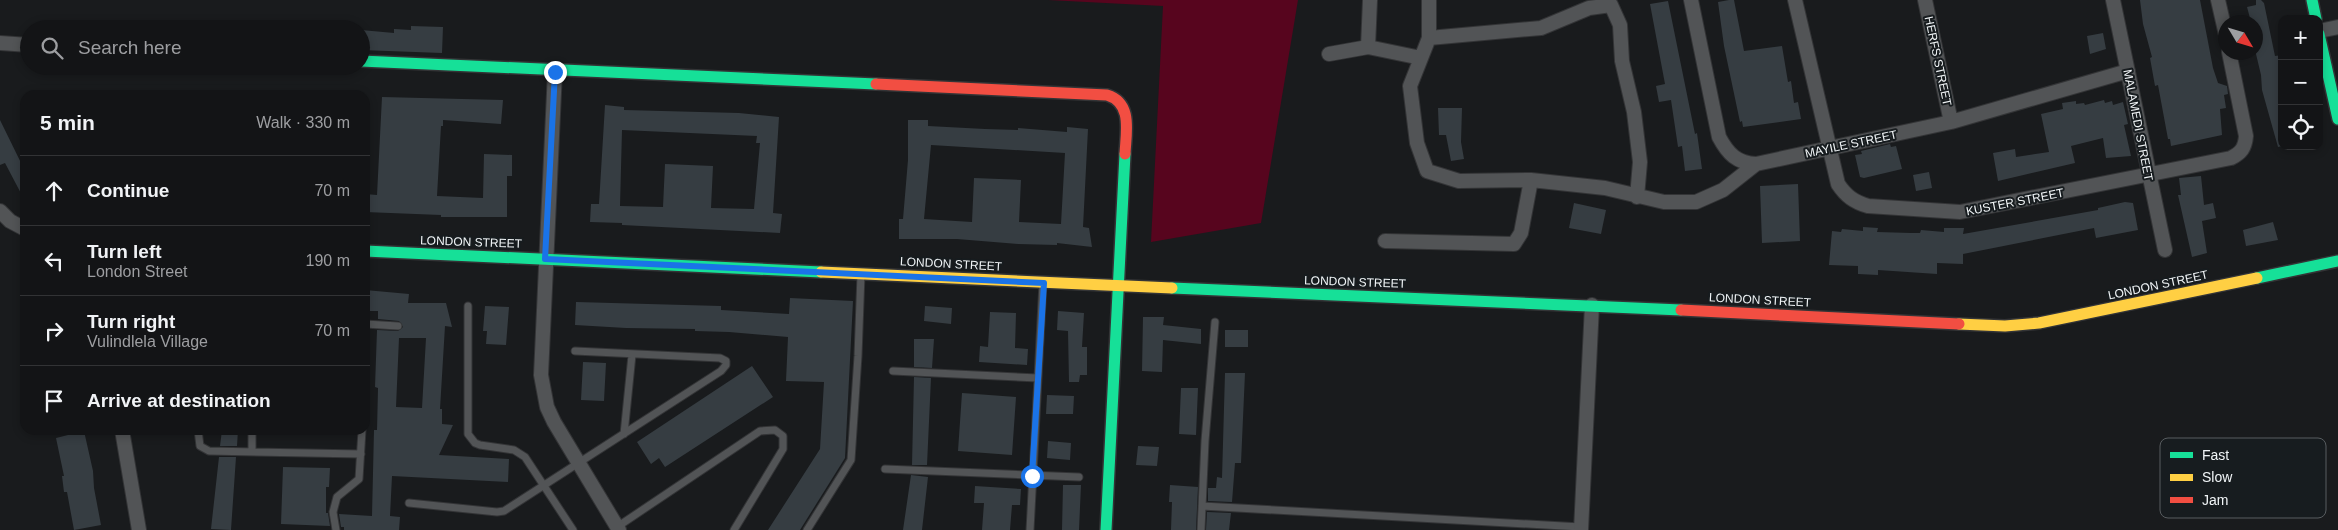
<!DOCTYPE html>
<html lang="en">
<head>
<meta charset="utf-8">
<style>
  :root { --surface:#131416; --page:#202123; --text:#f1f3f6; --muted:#9d9ea1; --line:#323335 }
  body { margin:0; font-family:Arial,sans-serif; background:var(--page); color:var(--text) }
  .controls { position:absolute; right:15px; top:15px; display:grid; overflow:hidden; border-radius:10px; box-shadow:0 2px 8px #0003 }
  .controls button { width:45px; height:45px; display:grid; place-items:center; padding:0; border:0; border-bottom:1px solid var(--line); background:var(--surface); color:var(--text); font:25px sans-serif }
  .compass { position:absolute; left:2218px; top:15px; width:45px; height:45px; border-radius:50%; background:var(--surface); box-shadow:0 2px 8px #0003; rotate:128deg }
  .stop { position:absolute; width:15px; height:15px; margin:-11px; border:4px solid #1a73e8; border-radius:50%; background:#fff }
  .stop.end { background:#1a73e8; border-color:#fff; box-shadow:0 1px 5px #0008 }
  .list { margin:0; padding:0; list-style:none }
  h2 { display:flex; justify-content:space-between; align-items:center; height:65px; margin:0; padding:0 20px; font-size:21px }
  h2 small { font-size:16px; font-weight:400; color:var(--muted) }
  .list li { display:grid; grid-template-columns:32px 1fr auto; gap:15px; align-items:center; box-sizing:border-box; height:70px; padding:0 20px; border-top:1px solid var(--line) }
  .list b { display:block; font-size:19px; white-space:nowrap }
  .list p { margin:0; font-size:16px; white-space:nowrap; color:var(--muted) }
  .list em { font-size:16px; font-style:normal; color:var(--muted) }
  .icon { flex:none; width:28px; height:28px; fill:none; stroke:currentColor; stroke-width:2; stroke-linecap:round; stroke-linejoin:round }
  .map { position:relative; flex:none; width:2338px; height:530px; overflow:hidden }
  .search { position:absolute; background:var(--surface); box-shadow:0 2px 8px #0003; left:20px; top:20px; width:350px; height:55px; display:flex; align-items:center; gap:12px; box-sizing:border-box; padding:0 18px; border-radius:28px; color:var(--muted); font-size:19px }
  .panel { position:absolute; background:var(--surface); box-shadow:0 2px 8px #0003; left:20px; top:90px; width:350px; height:345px; border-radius:15px }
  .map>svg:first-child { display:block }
  .green { fill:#57051e }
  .building { fill:#363d42; fill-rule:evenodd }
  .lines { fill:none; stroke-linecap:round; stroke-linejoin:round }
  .lane-casing { stroke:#333436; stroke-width:9 }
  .street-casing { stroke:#333436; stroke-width:16 }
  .fast-casing { stroke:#333436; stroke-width:14 }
  .slow-casing { stroke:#333436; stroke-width:14 }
  .jam-casing { stroke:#333436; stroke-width:14 }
  .lane { stroke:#525456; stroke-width:7 }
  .street { stroke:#525456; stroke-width:14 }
  .fast { stroke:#16e098; stroke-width:11 }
  .slow { stroke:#ffcf43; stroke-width:11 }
  .jam { stroke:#f24e42; stroke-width:11 }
  .route { stroke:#1a73e8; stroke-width:6 }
  .labels { text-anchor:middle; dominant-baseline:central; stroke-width:4; stroke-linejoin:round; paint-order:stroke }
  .street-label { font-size:12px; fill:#f1f5f7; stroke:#171c1f }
  .key { fill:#171c1f; stroke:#585d60; stroke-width:1 }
  .key-label { font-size:14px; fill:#f1f5f7 }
</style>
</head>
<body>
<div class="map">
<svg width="2338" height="530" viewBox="0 0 2338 530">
  <rect width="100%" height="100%" fill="#191b1d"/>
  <path class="green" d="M1048,0H1298L1261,223L1151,242L1163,6Z"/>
  <path class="building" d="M1729,0H1734L1744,51L1782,46L1788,82L1791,81L1794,103L1798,102L1801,119L1743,127L1742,121L1740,122L1724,46L1718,2Z
    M2140,0H2200L2213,68L2218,83L2227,86L2228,94L2224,95L2226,108L2220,109L2222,135L2171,146L2170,139H2168L2158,85L2155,86L2150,58L2152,57L2143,24Z
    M2256,0H2261L2264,3L2275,56L2282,55V79H2279L2282,93V146L2278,147L2262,90L2261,75L2256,54V22H2251L2247,7L2256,5Z
    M1668,1L1695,134L1697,133L1702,169L1685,171L1682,146L1678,147L1671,100L1659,102L1656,86L1665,84L1650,4Z
    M411,26L443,27L442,53L361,50V30L394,33V29L411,30Z
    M2103,33L2106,49L2090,54L2087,36Z
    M382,97L503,100L501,124L443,120V126H441L437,196L483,198L484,154L512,155V176H507V217H441V215L365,212V194L377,195Z
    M2104,100L2105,103L2112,101L2113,105L2123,102L2128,124L2124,125L2131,156L2106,158L2103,138L2071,146L2075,163L1998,181L1993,153L2015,149L2016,157L2049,152L2041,114L2063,109L2062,103L2076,101V104L2084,103L2085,105Z
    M605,105L624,107V110L739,113L779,117L773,213L782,214L780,233L622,225V223L590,222L591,204H599ZM622,130L757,136L756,143H760L754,209L711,208L713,166L665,164L663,207L620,206Z
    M1438,108H1462L1461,142L1464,159L1451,161L1446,135H1439Z
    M0,120L25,171V201L5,163L0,165Z
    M908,120H928V126L985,129L1018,130V128L1067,132V127L1088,129L1083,227L1089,228L1092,247L1057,243V245L1018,244L957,239H899V219H903L908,160ZM931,145L1065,153L1061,224L1019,222L1021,180L974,178L972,222L924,219Z
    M1890,144L1891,147L1896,146L1902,169L1864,178L1860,177L1855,155L1862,154L1861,151Z
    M1929,172L1932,188L1916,191L1913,175Z
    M2201,176L2204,205L2213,203L2216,218L2202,221L2207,253L2192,257L2178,195H2181L2179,178Z
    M1798,184L1800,241L1762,243L1760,186Z
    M2125,202L2133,203L2138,230L2096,238L2094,228L1963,254V264L1937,263V274L1878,270V275L1858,274V266L1829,265L1832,231L1841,232L1842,229L1863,231V227L1878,228L1877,232L1911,233H1920L1921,230L1944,232V228H1964L1963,234L2098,210V208Z
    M1574,203L1606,210L1601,234L1569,228Z
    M2273,222L2278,240L2246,246L2243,230Z
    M365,290L409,294L408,303H446L452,327L445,326L440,409H442V424L453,425L439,455L509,459L508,482L392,476L390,516L400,517L399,530H344V527H341L339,514L372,516L374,430H377L378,388L375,387L377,330L398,331L403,327L399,321L378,319V311H365ZM399,338H426L422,408L396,407Z
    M790,298L853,301L845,458L800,530H768L820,449L824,382L786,381L788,337L729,332L695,331V329L626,328L575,325L576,302L721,306V310L789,314Z
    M485,306L509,307L506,345L486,344L487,331H483Z
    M925,306L952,308L951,324L924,321Z
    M1058,311L1084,313L1082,347H1087V375H1080L1079,382H1069L1068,331L1057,330Z
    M990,312L1016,313L1015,348L1028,349L1027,365L979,362L980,346L988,347Z
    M1143,317H1164L1163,325L1201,329V344L1163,340L1162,372L1142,371Z
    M1225,330H1248V347H1225Z
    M914,339H934L932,368L914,367Z
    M583,362L606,363L604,401L581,400Z
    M752,366L773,397L665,467L659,458L651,464L637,442Z
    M1225,373H1245L1241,463H1235L1232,502L1208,501V488H1216L1217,477L1222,478Z
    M914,377L931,378L927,465H912Z
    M1181,388H1198L1196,435L1179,434Z
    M962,393L1016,397L1012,455L958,451Z
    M1047,395L1074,396L1073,414H1046Z
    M222,430H238L237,446H220Z
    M84,431L93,471L94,488L101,525L74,530L67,492H64L62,476H64L56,438Z
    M1048,441L1071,443L1070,460L1047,458Z
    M1138,446L1159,447L1157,466L1136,465Z
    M219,457H236L231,530L211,529Z
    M283,467L330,468L329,487H326V513H328L330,526L281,524Z
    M911,475L928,477L922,530H903Z
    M1063,485H1081L1079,530H1062Z
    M1170,485L1198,487L1196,530H1171L1172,502H1169Z
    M975,486L1021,489L1020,505H1012L1010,530H982L984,503H974Z
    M1207,512L1231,513L1229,530H1206Z"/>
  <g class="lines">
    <g class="lane-casing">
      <path id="lane" d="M468,306V434L475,443L480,445L514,450L525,457L573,530
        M365,324L398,326
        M893,371L1038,378
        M198,430L200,446L209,451L361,454
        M624,434L632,355
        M252,452V430
        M885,469L1079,477
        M409,503L497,512L504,511L721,371L726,365V361L720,358L575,351
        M1202,506L1581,527
        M617,527L760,431L775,430L783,436V449L734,530
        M336,530L333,512L337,497L359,479L362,430
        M807,530L851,460L858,356L861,274
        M1030,530L1043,283
        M1201,530L1205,441L1215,322"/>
    </g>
    <g class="street-casing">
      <path id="street" d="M1429,0V38L1410,86L1417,143L1427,171L1459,181L1531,180L1605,188L1664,202H1696L1723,190L1756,164
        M1691,0L1719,137C1728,154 1737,163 1756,164L1951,122L2128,71
        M1795,0L1838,184C1846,196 1854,202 1868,206L1960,212L2231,158C2241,153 2245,148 2246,136L2229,52
        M1925,0L1951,122
        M2113,0L2165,250
        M2218,0L2226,35
        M2319,31L2338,27
        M1429,38L1541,28L1589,8L1611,5L1620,25L1622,61L1634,112L1640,162L1637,197
        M0,43L29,45
        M1368,47L1370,0
        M1329,54L1368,47L1421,58
        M555,71L541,375L547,407L554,422L619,530
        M0,211L10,221L25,229
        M1385,241L1514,244L1521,233L1531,180
        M122,430L139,530
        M1581,530L1592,305"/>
    </g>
    <g class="fast-casing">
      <path id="fast" d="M2312,0L2316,19
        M2319,34L2338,119
        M361,61L876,84
        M365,251L821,272
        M2257,278L2338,261
        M1172,288L1681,310
        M1106,530L1125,154"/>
    </g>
    <g class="slow-casing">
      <path id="slow" d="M821,272L1172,288
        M1959,324L2005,326L2039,323L2257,278"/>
    </g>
    <g class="jam-casing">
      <path id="jam" d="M876,84L1107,95C1133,103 1126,132 1125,154
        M1681,310L1959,324"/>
    </g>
    <use href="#lane" class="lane"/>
    <use href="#street" class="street"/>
    <use href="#fast" class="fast"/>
    <use href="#slow" class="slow"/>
    <use href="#jam" class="jam"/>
  </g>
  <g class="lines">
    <path class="route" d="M555,72L545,259L1044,283L1032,476"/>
  </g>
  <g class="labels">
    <g class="street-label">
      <text transform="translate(1938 61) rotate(78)">HERFS STREET</text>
      <text transform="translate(2138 125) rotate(79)">MALAMEDI STREET</text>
      <text transform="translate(1851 144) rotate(-12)">MAYILE STREET</text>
      <text transform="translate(2015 202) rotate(-11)">KUSTER STREET</text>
      <text transform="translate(471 242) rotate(2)">LONDON STREET</text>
      <text transform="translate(951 264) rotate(3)">LONDON STREET</text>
      <text transform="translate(1355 282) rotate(2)">LONDON STREET</text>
      <text transform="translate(2158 285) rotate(-12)">LONDON STREET</text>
      <text transform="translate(1760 300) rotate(3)">LONDON STREET</text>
    </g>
  </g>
  <rect x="2160" y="438" width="166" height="80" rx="8" class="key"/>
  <rect x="2170" y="452" width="23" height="6" fill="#16e098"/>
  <rect x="2170" y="474" width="23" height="7" fill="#ffcf43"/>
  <rect x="2170" y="497" width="23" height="6" fill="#f24e42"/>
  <g class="key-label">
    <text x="2202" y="460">Fast</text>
    <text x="2202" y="482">Slow</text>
    <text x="2202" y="505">Jam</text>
  </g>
</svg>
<div class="controls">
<button>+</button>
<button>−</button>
<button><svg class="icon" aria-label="locate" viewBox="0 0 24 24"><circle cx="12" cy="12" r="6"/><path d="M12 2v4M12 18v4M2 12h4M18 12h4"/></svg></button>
</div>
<svg class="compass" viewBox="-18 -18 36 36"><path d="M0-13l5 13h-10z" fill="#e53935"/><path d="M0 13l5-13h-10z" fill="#9d9ea1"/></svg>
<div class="stop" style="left:1032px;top:476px"></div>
<div class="stop end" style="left:555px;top:72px"></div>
<div class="search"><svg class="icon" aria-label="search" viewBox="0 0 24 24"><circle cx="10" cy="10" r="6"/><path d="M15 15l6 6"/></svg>Search here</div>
<section class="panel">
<h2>5 min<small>Walk · 330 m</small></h2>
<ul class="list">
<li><svg class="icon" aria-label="ahead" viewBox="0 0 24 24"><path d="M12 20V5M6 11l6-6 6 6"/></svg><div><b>Continue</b></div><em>70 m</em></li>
<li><svg class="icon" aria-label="left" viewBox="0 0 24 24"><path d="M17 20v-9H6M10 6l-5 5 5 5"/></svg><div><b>Turn left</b><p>London Street</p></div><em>190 m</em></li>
<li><svg class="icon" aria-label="right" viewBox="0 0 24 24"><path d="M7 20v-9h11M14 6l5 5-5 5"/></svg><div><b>Turn right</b><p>Vulindlela Village</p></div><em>70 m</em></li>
<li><svg class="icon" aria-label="arrive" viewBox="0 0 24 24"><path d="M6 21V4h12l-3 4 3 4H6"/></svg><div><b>Arrive at destination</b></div></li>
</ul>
</section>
</div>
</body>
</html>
